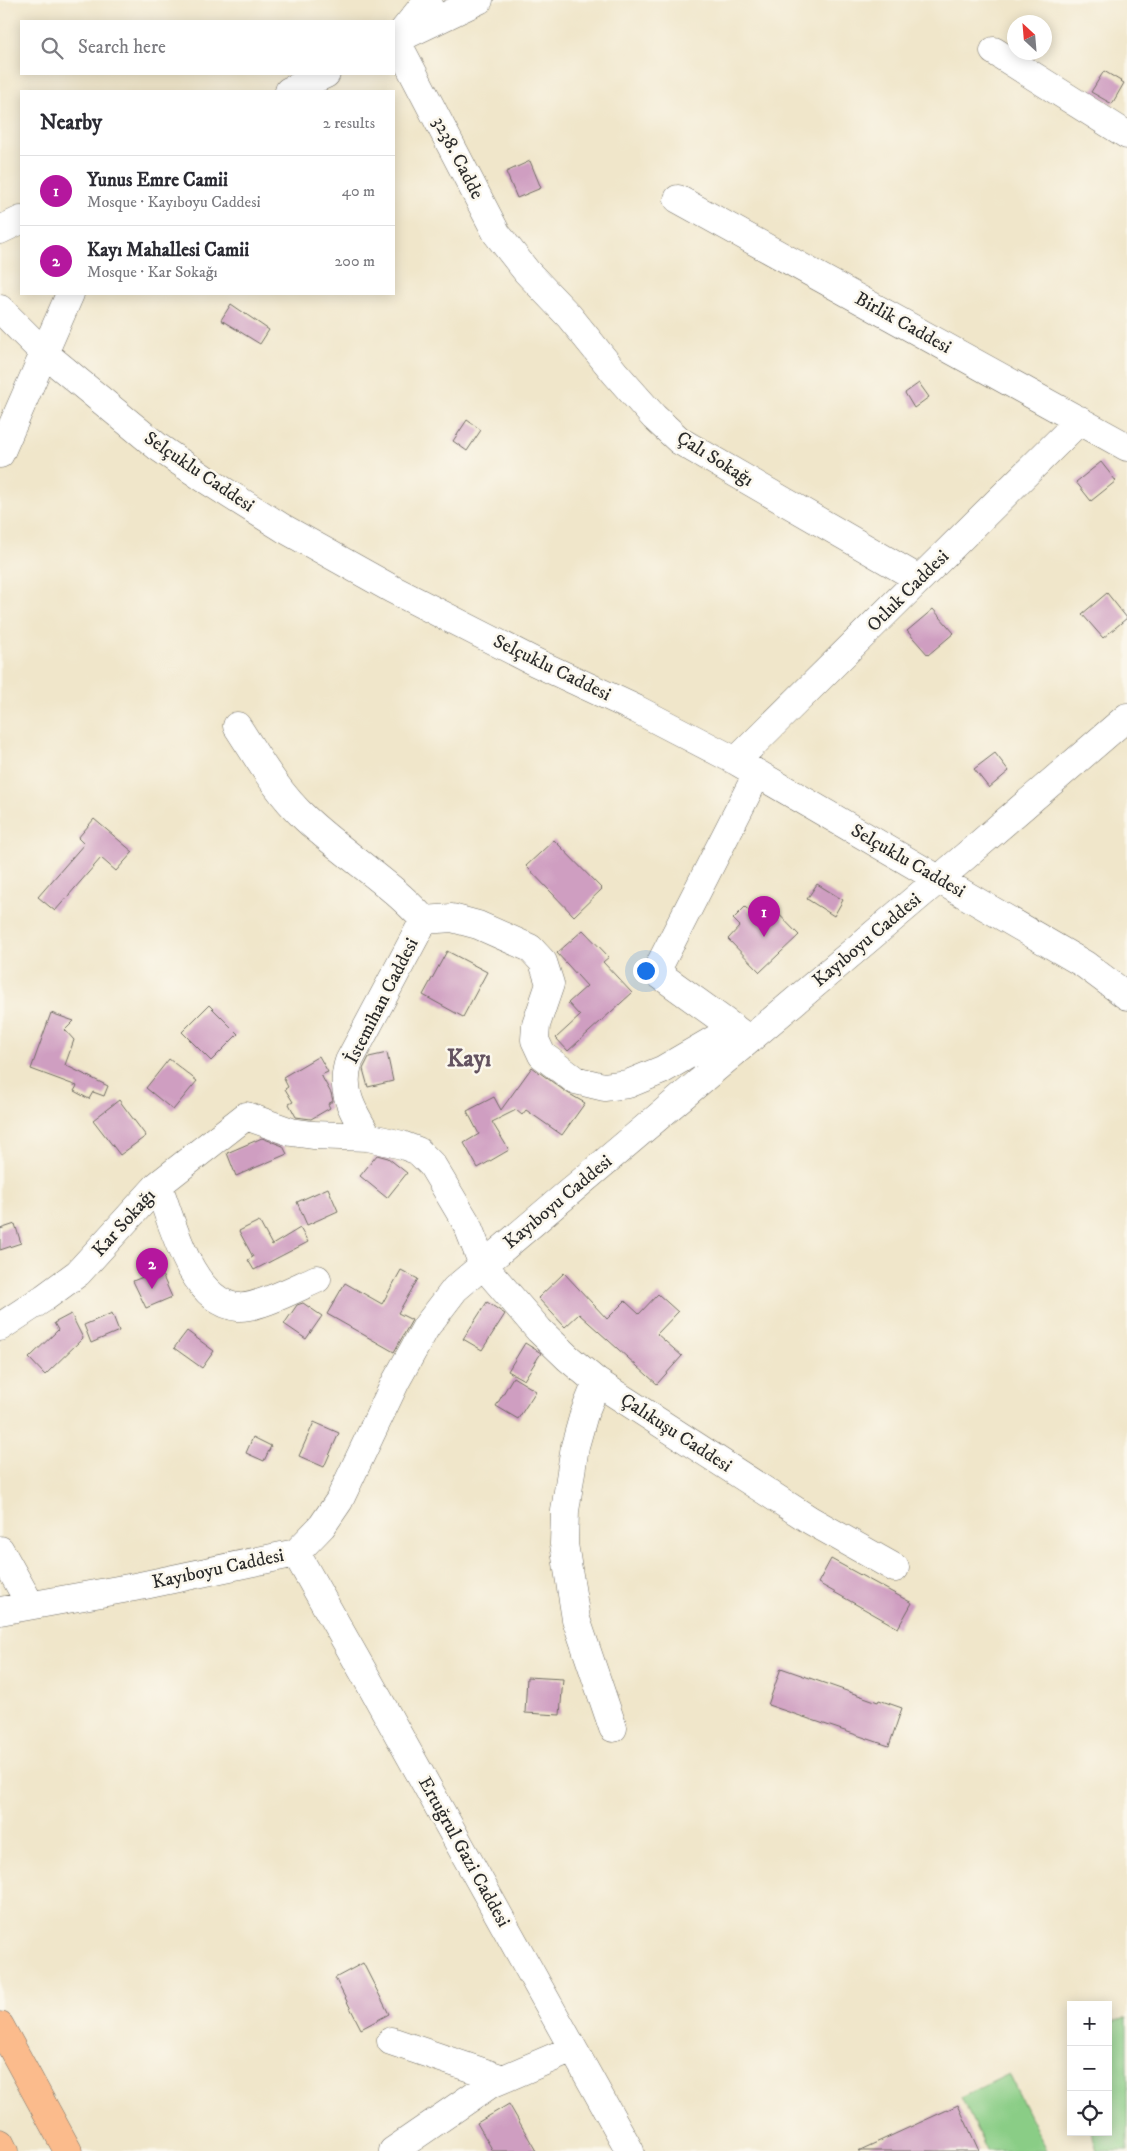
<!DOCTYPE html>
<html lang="en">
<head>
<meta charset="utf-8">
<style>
  :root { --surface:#fff; --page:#f7f7f7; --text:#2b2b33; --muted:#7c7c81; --line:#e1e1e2; --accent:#b5179e }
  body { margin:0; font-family:"IM FELL DW Pica",serif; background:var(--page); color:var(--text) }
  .controls { position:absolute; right:15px; bottom:15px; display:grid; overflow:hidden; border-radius:0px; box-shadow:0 2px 12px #0003 }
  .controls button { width:45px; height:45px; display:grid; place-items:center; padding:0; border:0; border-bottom:1px solid var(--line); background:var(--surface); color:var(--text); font:25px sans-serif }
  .compass { position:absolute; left:1007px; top:15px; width:45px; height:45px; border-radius:50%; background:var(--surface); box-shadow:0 2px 12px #0003; rotate:334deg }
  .you { position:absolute; left:645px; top:970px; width:18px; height:18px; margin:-12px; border:4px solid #fff; border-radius:50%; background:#1a73e8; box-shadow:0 0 0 8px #1a73e833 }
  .badge { display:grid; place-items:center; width:32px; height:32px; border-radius:50%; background:var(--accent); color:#fff; font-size:16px; font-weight:700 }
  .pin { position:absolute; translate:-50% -41px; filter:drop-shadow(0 1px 2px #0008) }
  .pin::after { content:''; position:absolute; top:26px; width:18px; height:15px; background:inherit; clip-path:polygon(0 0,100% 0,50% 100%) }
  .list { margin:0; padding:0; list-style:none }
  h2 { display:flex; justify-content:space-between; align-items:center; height:65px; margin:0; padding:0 20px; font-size:21px }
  h2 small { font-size:16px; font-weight:400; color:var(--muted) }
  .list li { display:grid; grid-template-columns:32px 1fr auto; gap:15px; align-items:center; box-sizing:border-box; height:70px; padding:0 20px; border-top:1px solid var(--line) }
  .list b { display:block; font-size:19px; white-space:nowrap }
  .list p { margin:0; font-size:16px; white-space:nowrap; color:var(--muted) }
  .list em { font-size:16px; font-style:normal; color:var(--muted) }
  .icon { flex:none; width:28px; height:28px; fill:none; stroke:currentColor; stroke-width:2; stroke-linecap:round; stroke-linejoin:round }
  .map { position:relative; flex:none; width:1127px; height:2151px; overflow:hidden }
  .search { position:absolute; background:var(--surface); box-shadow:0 2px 12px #0003; left:20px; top:20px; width:375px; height:55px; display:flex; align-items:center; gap:12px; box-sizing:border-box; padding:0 18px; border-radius:0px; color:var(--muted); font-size:19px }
  .panel { position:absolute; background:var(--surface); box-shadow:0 2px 12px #0003; left:20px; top:90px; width:375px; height:205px; border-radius:0px }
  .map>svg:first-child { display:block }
  .green { fill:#8acd86; stroke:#5a7c58 }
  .building { fill:#cf9ec1 }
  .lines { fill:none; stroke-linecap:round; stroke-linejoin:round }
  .minor-casing { stroke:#706c63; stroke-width:29 }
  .highway-casing { stroke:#706c63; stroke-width:29 }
  .minor { stroke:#fff; stroke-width:28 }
  .highway { stroke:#fbbb8c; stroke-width:28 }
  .labels { text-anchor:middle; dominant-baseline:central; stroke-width:5; stroke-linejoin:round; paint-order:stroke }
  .street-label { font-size:19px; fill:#2b2b2b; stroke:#fbf7ec }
  .district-label { font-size:24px; font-weight:bold; fill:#645360; stroke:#fbf7ec }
</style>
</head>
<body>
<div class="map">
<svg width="1127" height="2151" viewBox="0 0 1127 2151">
  <rect width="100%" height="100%" fill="#fbf7ec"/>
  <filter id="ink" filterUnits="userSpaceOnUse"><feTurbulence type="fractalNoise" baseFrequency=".02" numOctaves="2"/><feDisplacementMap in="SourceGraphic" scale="10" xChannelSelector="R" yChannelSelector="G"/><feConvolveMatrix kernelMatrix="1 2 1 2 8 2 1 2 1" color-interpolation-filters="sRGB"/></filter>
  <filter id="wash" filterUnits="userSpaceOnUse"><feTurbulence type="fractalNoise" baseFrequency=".0096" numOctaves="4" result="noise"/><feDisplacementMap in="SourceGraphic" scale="20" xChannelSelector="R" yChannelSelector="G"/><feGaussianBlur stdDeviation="1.12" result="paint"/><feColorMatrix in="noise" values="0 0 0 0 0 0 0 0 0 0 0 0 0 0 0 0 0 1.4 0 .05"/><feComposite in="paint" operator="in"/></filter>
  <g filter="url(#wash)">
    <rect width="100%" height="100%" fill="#f0e6ca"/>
    <path class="green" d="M1127,2018V2151H1097L1092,2132H1108V2023Z
      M1009,2074L1047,2151H987L961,2097Z"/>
    <g id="blocks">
      <path class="building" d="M1104,71L1124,83L1112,104L1091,92Z
        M530,161L541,188L517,198L506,172Z
        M231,304L269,330L260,344L221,320Z
        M919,383L929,397L914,408L905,393Z
        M467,420L481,430L467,451L453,441Z
        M1101,462L1116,481L1091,501L1076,482Z
        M1107,593L1127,618L1103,638L1082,614Z
        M933,609L954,633L928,655L907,631Z
        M995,753L1009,771L989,788L974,769Z
        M94,819L133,852L116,871L101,858L55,911L38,897L84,844L78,838Z
        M554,840L602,889L574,916L526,866Z
        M817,884L843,900L834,916L807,899Z
        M766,901L799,935L760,972L728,939L740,926L733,919L745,907L753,914Z
        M583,930L609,957L603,962L632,993L568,1051L556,1038L580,1016L568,1003L587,986L557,953Z
        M447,951L487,972L463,1017L423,995Z
        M209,1005L238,1034L211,1061L182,1032Z
        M51,1013L74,1021L65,1030L74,1040L65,1065L108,1086L104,1096L93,1092L89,1099L74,1091L77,1086L31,1069Z
        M387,1053L393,1081L368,1087L363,1069L369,1057Z
        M319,1056L328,1072L321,1075L331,1093L333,1101L328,1104L330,1108L311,1119L296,1117L289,1104L293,1102L285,1089L288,1087L283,1077Z
        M169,1059L197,1081L173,1110L146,1088Z
        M532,1067L566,1092L585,1103L562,1135L526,1110L522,1115L516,1110L492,1122L509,1150L478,1168L464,1143L479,1134L467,1111L494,1097L501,1110Z
        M119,1100L146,1136L120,1155L93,1120Z
        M262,1138L283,1146L287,1154L236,1176L227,1153Z
        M377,1155L388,1158L407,1173L387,1198L360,1176Z
        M328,1188L338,1211L307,1225L297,1202Z
        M259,1221L272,1245L300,1228L308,1242L254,1270L248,1260L253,1257L239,1231Z
        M15,1224L21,1243L0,1250V1229Z
        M160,1270L172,1297L146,1308L133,1281Z
        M401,1270L418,1279L398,1313L412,1320L394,1352L327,1314L345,1283L382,1304Z
        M564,1273L607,1319L625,1301L639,1314L658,1294L678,1312L657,1334L682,1356L657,1384L579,1314L565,1327L538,1298Z
        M487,1302L505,1314L482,1350L463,1339Z
        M303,1303L322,1316L306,1339L284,1324L297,1305Z
        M112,1313L119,1331L91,1343L84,1325Z
        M71,1314L83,1338L45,1375L29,1358L58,1330L54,1323Z
        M187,1331L214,1351L202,1368L174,1348Z
        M525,1343L541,1353L524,1380L508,1371Z
        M513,1377L536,1391L518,1419L496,1406Z
        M314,1422L339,1433L324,1467L299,1456Z
        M253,1437L271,1446L264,1461L246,1453Z
        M831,1559L912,1603L898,1628L818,1583Z
        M781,1668L878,1702L879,1700L902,1708L889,1746L768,1705Z
        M527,1677L563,1679L560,1715L525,1713Z
        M363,1963L389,2014L361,2029L335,1978Z
        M509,2104L536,2151H493L477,2123Z
        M958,2105L979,2151H858Z"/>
    </g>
  </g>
  <g filter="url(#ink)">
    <use href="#blocks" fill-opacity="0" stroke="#706c63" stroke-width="1"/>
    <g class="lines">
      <g class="minor-casing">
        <path id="minor" d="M428,0L396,40L497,234L527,272L569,316L615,373L654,417L680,441L919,579
          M402,37L479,0
          M994,51L1127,135
          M289,91L326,74
          M678,199L1127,447
          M0,230L21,220
          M0,309L44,353L158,447L205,479L283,528L392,589L535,662L636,709L736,761L1084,964L1127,996
          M0,454L70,294
          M237,726C258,758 277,792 305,818C343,854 389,881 424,920L452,918L478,925L530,948L543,962L550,984L536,1025L535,1040L542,1055L575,1080L604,1087L628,1084L662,1070L734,1028
          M736,761L1080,420
          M746,1037L656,972L757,774
          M368,1137C353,1112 339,1090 349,1061L424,920
          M158,1185C172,1222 191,1302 238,1307C257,1309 298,1287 317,1279
          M0,1327L44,1298L78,1273L158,1185L246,1116L291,1132L313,1135L368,1137L402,1145L418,1151L432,1165L467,1224L483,1265L539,1330L568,1358L597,1382L810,1520L895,1568
          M597,1382L584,1414L575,1446L565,1511L564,1544L576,1619L613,1728
          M0,1550L30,1604
          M296,1553L369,1682L630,2151
          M0,1611L140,1586L296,1553L322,1526L339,1501L396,1381L426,1327L455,1289L939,879L1127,717
          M391,2041L503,2079
          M393,2151L489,2085L573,2049"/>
      </g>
      <g class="highway-casing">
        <path id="highway" d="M0,2026L68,2151
          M0,2143L4,2151"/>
      </g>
      <use href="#minor" class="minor"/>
      <use href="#highway" class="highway"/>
    </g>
  </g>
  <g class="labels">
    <g class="street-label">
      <text transform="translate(458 158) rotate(63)">3238. Cadde</text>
      <text transform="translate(903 323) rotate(29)">Birlik Caddesi</text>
      <text transform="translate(715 459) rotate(32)">Çalı Sokağı</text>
      <text transform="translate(199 472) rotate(34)">Selçuklu Caddesi</text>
      <text transform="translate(908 591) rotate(-45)">Otluk Caddesi</text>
      <text transform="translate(552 668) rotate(26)">Selçuklu Caddesi</text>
      <text transform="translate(908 861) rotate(30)">Selçuklu Caddesi</text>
      <text transform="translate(867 940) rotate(-40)">Kayıboyu Caddesi</text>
      <text transform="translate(382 1001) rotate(-63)">İstemihan Caddesi</text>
      <text transform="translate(558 1202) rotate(-40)">Kayıboyu Caddesi</text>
      <text transform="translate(124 1223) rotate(-48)">Kar Sokağı</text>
      <text transform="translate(676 1433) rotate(33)">Çalıkuşu Caddesi</text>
      <text transform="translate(218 1569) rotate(-12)">Kayıboyu Caddesi</text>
      <text transform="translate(464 1852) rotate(61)">Ertuğrul Gazi Caddesi</text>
    </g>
    <g class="district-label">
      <text x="469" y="1059">Kayı</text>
    </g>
  </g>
</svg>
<div class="controls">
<button>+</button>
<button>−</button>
<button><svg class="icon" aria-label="locate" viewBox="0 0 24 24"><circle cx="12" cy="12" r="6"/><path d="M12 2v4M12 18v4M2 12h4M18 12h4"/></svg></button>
</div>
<svg class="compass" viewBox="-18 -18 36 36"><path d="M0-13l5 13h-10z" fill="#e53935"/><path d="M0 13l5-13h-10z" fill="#7c7c81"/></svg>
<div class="you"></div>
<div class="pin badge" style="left:764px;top:937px">1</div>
<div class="pin badge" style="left:152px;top:1289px">2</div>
<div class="search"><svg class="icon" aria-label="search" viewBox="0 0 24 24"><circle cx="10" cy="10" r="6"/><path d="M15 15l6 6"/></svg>Search here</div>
<section class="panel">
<h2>Nearby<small>2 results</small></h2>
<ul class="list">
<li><span class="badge">1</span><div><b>Yunus Emre Camii</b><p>Mosque · Kayıboyu Caddesi</p></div><em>40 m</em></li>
<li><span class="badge">2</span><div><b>Kayı Mahallesi Camii</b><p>Mosque · Kar Sokağı</p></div><em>200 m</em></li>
</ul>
</section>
</div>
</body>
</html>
